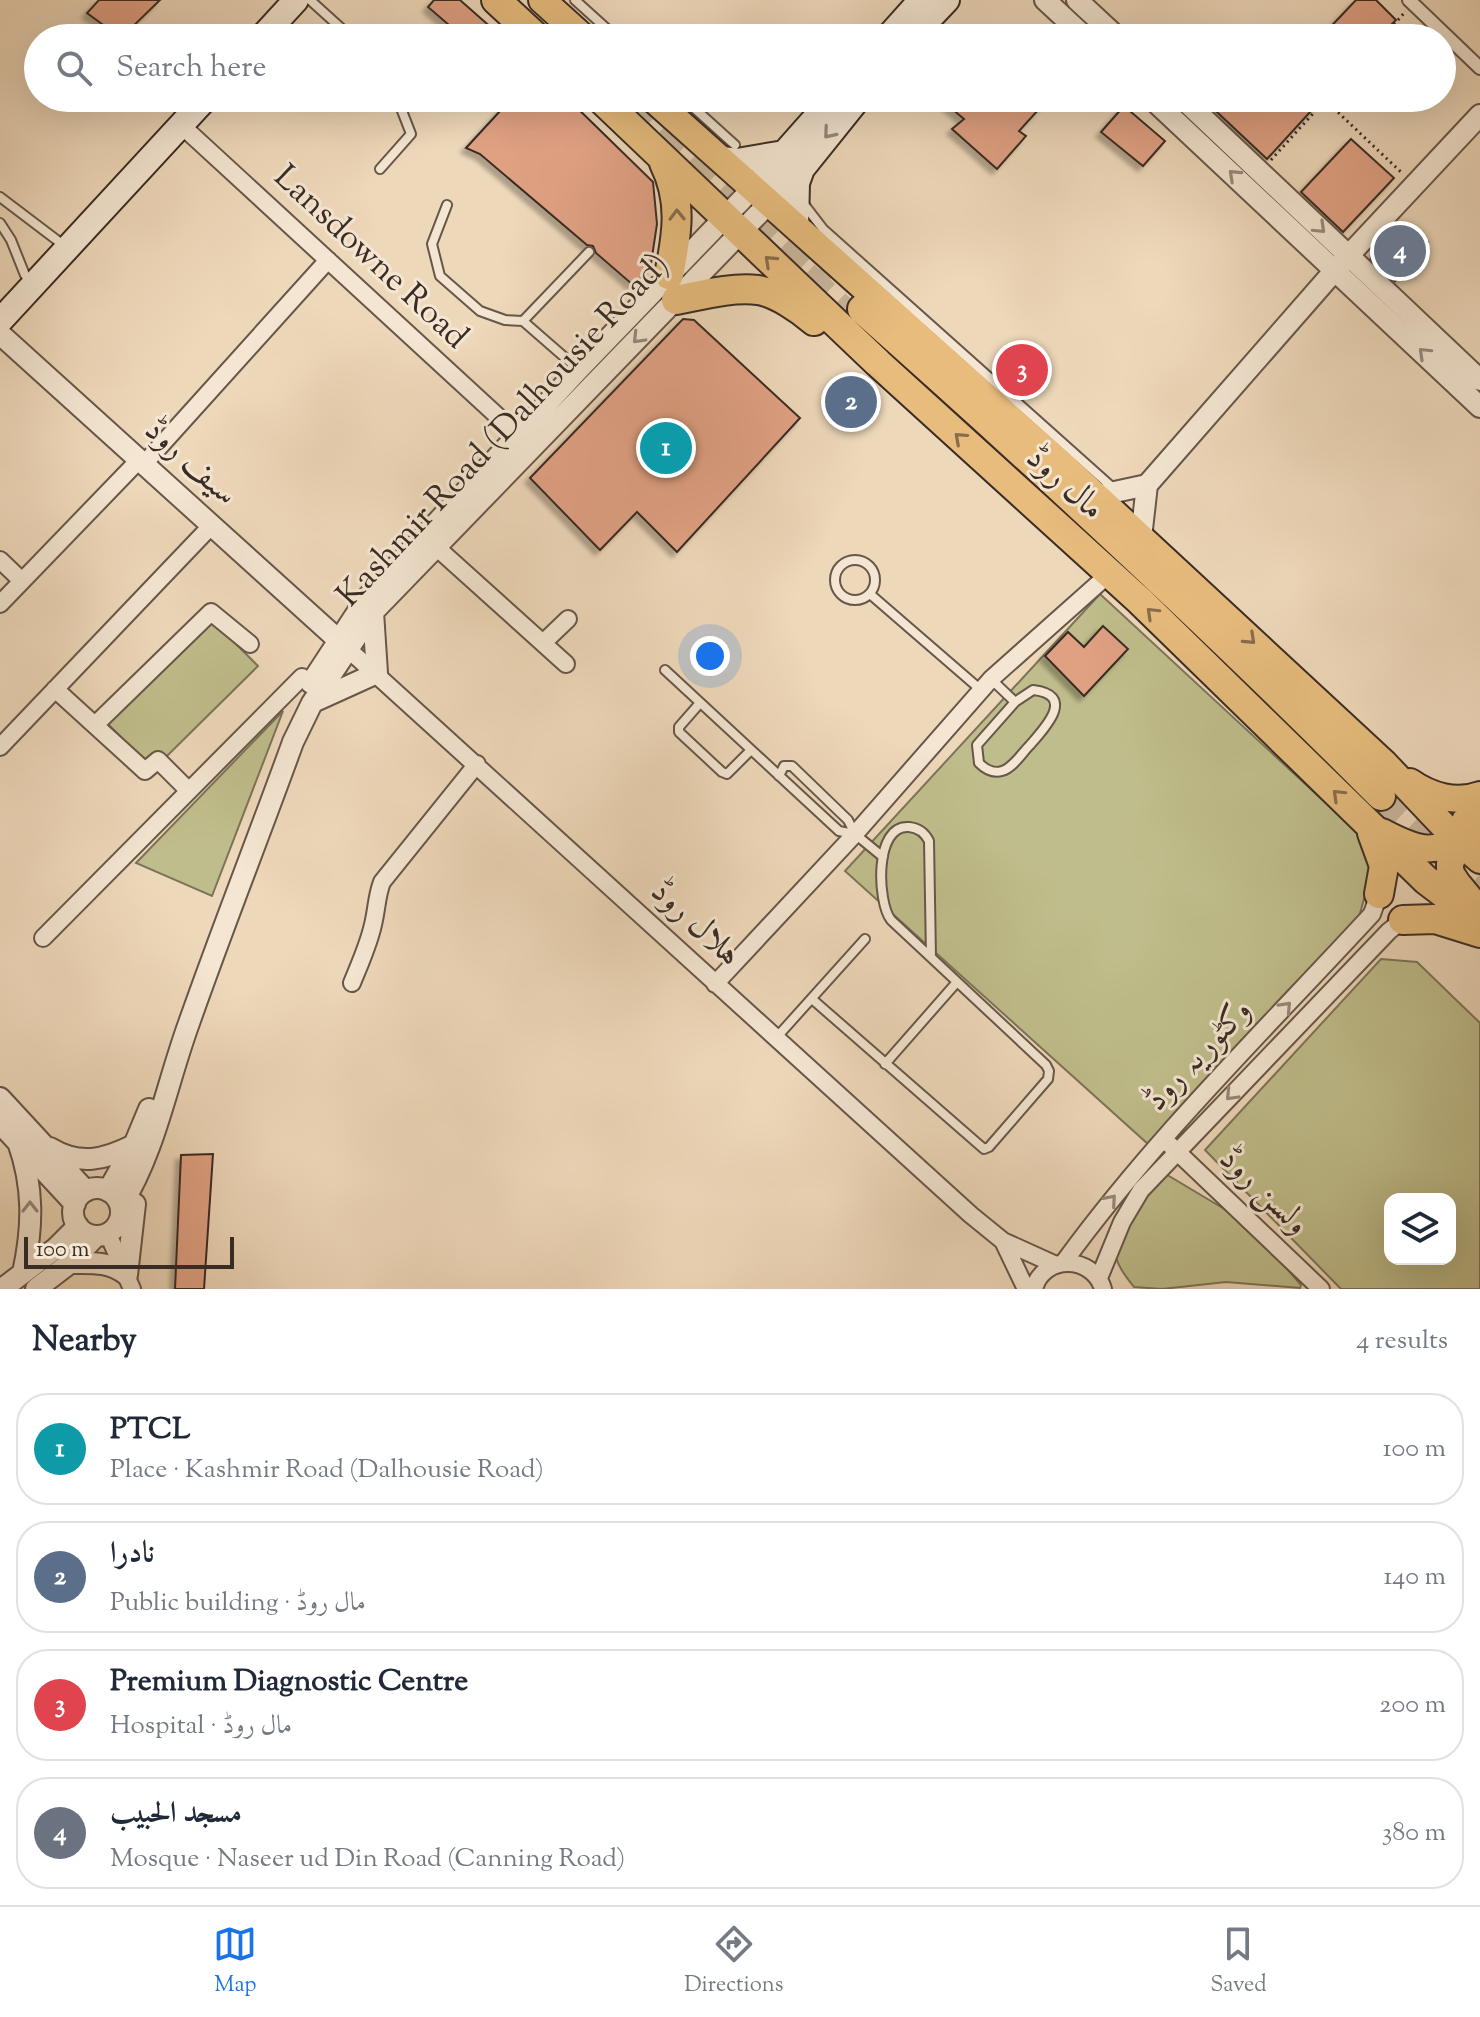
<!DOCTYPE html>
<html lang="en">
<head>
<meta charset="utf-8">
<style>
  :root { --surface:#fff; --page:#f2f2f3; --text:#1f2937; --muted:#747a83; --line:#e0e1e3; --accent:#1a73e8 }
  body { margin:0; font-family:"Sorts Mill Goudy",Amiri,serif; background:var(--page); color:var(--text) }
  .controls { position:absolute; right:24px; bottom:24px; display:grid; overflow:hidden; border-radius:16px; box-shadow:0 8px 32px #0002 }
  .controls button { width:72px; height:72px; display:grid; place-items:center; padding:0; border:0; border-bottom:2px solid var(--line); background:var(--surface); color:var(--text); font:40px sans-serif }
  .scale { position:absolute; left:24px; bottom:20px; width:210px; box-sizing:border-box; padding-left:8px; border:4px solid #3a2c24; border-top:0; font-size:22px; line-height:28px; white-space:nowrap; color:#3a2c24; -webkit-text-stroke:6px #f4e6d2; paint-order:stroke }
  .you { position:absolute; left:710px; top:656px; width:28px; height:28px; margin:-20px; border:6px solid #fff; border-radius:50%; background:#1a73e8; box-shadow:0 0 0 12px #1a73e833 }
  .badge { display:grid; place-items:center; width:52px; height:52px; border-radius:50%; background:var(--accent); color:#fff; font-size:26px; font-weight:700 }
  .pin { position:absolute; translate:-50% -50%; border:4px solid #fff; box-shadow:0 2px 8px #0006 }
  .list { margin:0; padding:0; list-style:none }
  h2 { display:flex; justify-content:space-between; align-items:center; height:104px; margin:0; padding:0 32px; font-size:34px }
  h2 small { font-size:26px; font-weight:400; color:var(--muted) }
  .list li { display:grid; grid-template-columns:52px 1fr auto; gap:24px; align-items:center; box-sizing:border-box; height:112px; margin:0 16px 16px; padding:0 16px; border:2px solid var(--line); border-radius:32px }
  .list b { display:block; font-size:30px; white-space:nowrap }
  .list p { margin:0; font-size:26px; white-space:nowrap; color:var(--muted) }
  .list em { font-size:26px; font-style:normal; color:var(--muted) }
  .icon { flex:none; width:44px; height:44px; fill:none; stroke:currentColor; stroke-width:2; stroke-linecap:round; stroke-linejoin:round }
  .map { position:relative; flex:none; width:1480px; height:1289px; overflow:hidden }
  .search { position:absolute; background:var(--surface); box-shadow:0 8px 32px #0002; left:24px; right:24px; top:24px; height:88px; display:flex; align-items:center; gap:20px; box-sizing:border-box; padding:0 28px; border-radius:44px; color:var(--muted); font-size:30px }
  .sheet { height:616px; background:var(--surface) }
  nav { display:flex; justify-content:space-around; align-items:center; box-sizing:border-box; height:112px; border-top:2px solid var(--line); background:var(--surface); font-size:22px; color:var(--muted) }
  nav a { display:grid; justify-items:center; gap:4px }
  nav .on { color:var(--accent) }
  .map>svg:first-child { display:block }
  .green { fill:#bfbd8b; stroke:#7c7458; stroke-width:2; fill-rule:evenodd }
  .building { fill:#e0a183; stroke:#3a2c24; stroke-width:2; filter:url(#shadow) }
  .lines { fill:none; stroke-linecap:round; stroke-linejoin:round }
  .trunk-tunnel { stroke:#cab69c; stroke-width:28; stroke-dasharray:28 14; stroke-linecap:butt }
  .service-casing { stroke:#67574a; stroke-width:12 }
  .pedestrian-casing { stroke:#67574a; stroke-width:16 }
  .minor-casing { stroke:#67574a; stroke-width:20 }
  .tertiary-casing { stroke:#67574a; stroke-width:24 }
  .secondary-casing { stroke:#3a2c24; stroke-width:28 }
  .primary-casing { stroke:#3a2c24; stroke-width:30 }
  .trunk-casing { stroke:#3a2c24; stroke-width:32 }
  .path { stroke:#3a2c24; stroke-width:3; stroke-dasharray:2 4; stroke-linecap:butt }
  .service { stroke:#f4e6d2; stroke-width:8 }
  .pedestrian { stroke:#f4e6d2; stroke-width:12 }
  .minor { stroke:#f4e6d2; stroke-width:16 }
  .tertiary { stroke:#f4e6d2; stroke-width:20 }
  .secondary { stroke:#f4e6d2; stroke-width:24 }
  .primary { stroke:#e7bc7d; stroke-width:26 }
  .trunk { stroke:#e7bc7d; stroke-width:28 }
  .oneway { stroke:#97897b }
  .oneway2 { stroke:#886d4c }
  .labels { text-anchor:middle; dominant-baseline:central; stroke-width:6; stroke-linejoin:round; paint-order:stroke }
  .street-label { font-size:34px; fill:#3a2c24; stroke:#f4e6d2 }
</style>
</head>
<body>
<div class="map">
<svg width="1480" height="1289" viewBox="0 0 1480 1289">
  <defs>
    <filter id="shadow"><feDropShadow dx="-5" dy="5" stdDeviation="2" flood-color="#0004"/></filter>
  </defs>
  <rect width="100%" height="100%" fill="#eed8ba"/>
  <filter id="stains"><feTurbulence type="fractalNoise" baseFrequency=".0025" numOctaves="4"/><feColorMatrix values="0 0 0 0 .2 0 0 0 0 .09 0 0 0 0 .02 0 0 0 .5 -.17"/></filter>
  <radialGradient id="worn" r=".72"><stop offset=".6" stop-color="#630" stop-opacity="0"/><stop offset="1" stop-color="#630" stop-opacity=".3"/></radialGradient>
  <path class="green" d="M1100,594L1370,844V877L1359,917L1148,1144L845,871Z
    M213,621L258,666L166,757L157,751L145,762L107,723Z
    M283,711L212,896L136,863Z
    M1381,959L1417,962L1480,1023V1289H1341L1205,1150ZM1390,1199H1450V1259H1390Z
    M1164,1173L1231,1213L1263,1241L1301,1285L1300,1288L1226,1282L1162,1289L1134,1287C1126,1277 1114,1262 1115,1248C1117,1220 1147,1193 1164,1173Z"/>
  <path class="building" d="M99,0H160L121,38L87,13Z
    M434,0H460L503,38H464L428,7Z
    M1356,0H1376L1396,20L1378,38H1320Z
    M512,98H567L653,182L657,224L650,270L633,285L596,253L593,246L587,245L480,154L466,148Z
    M939,98H1049L1019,131L1026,136L997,169L952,129L964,119Z
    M1202,98H1323L1267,159Z
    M1124,106L1165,141L1143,166L1101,132Z
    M1351,139L1394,178L1343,232L1301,192Z
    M1404,223L1428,242L1395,281L1371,259Z
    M683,319L694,320L800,418L677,552L637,512L600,550L530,478Z
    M1103,626L1128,649L1084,696L1045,656L1068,632L1084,647Z
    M213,1154L204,1289H175L181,1155Z"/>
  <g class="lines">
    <path class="trunk-tunnel" d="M634,98L830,279
      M805,275L973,432
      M1381,796L1480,886"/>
    <g class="service-casing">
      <path id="service" d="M310,0L352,38
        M575,0L617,38
        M683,98L735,145
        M380,169L411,134L397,98
        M0,197L58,241
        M803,203L823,229L1113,488
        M447,205L432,244L440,276L480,311L505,320L523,321L578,369
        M0,223L11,240L25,275
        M523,321L589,252
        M835 580a20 20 0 1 1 40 0a20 20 0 1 1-40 0Z
        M870,594L981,690
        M665,670L839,831L854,834
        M991,679L1015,702
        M1033,690C1077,695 1044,729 1030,745C1022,753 1013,768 1002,771C992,774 985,769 979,763L977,745L1015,702Z
        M700,703L679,727V732L722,772L727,774L751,750
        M779,776L784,766H792L848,820L855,834L883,857
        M812,999L984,1149L989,1147L1048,1079L1049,1071L1046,1065L891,920C877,902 874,824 909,827C919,828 925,833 929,841L931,957
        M776,1038L865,939
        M885,1064L957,982"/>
    </g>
    <g class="pedestrian-casing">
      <path id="pedestrian" d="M1409,0L1480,68"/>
    </g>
    <g class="minor-casing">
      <path id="minor" d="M181,125L518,435
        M144,464L328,260
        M435,546L566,664
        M0,560L22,581
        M0,604L139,460
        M544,642L568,619
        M348,649L971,1215L1003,1241L1054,1264
        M55,689L145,771L158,760L189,791
        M95,725L211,612L250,644
        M0,747L212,525
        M43,938L302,677
        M352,983C360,963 370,942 374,920C377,906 377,895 382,882L477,764
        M715,984L855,834L991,679L1109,574
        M1169,1144L1321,1289
        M108,1234L132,1289
        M1003,1241L1026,1289
        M1064,1262C1155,1137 1267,1028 1372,914L1379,894
        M1099,1278L1122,1222L1141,1190L1389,931L1403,920
        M1034,1289C1043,1254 1093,1255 1103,1289"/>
    </g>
    <g class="tertiary-casing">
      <path id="tertiary" d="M1045,0L1086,38
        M1077,0L1118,38
        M1151,98L1480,407
        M1182,98L1480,380
        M0,334L345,646
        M1096,496L1147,485
        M1141,538L1147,485L1336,269L1480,115
        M311,683L366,599L579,369L754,187
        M313,702L377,673L373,612
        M0,1098L86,1191
        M0,1123L75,1204
        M18,1142C34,1187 33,1227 23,1273
        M50,1148C80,1166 104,1160 134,1145
        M73 1212a24 24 0 1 1 48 0a24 24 0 1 1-48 0Z
        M108,1191L134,1145L149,1109
        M121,1206C156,1149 166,1086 189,1023C222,929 259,836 293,742L312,703L373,612L770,202
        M70,1263C92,1263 109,1261 127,1275
        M127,1275L135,1204
        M2,1289L56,1248L78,1226
        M36,1289L70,1263L96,1236"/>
    </g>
    <g class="secondary-casing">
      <path id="secondary" d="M261,38L296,0
        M887,38L921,0
        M911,38L947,0
        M722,159L737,161L784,153
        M754,187L833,98
        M770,202L802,169L859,98
        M796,226L797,183L802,169
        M0,321L206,98"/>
    </g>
    <g class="primary-casing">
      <path id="primary" d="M542,0L584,38
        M652,98L1071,473L1384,763L1458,841L1480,860
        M1410,782C1430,796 1456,804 1480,795
        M1480,805L1465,821L1450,864V872L1457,883L1480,911
        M1382,832C1429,857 1432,850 1480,834"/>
    </g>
    <g class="trunk-casing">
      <path id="trunk" d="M496,0L537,38
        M600,98L878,363L1140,601L1426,880L1480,921
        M664,163C683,201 677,235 669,275
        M676,300C702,295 731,287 758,290C777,293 800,309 814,321
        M862,309C1040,467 1214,628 1381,796
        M1372,833L1384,866L1379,894
        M1403,920L1435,919L1480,933"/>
    </g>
    <path class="path" d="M1382,38L1406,11
      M1325,100L1403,174
      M1271,160L1327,98"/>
    <use href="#service" class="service"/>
    <use href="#pedestrian" class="pedestrian"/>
    <use href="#minor" class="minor"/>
    <use href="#tertiary" class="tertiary"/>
    <use href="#secondary" class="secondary"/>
    <use href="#primary" class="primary"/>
    <use href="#trunk" class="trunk"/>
  </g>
  <defs><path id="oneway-chevron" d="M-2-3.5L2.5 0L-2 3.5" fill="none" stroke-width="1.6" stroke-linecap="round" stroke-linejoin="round" transform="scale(2)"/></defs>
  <g class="oneway">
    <use href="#oneway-chevron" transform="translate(829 133) rotate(130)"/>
    <use href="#oneway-chevron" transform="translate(1234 175) rotate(-137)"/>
    <use href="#oneway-chevron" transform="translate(1320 228) rotate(44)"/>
    <use href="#oneway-chevron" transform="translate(638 338) rotate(134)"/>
    <use href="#oneway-chevron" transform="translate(1424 353) rotate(-136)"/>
    <use href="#oneway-chevron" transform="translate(1286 1007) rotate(-47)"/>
    <use href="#oneway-chevron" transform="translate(1231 1095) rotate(134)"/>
    <use href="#oneway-chevron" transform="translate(1111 1200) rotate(-49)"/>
    <use href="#oneway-chevron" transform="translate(30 1207) rotate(-90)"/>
  </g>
  <g class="oneway2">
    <use href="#oneway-chevron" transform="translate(677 215) rotate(-91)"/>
    <use href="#oneway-chevron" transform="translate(770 261) rotate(-137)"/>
    <use href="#oneway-chevron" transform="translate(960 438) rotate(-138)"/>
    <use href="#oneway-chevron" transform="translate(1152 613) rotate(-136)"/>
    <use href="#oneway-chevron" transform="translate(1250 639) rotate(43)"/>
    <use href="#oneway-chevron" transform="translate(1338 795) rotate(-136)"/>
  </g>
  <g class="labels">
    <g class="street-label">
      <text transform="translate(370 258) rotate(43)">Lansdowne Road</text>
      <text transform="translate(504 431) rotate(-47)">Kashmir Road (Dalhousie Road)</text>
      <text transform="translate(190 463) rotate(42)">سیف روڈ</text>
      <text transform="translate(1064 484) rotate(42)">مال روڈ</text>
      <text transform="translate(695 924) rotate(43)">ہلال روڈ</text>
      <text transform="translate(1199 1056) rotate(-47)">وکٹوریہ روڈ</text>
      <text transform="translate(1263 1192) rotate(44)">ولسن روڈ</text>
    </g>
  </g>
  <rect width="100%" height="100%" filter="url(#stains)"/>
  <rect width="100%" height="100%" fill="url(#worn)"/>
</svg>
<div class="controls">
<button><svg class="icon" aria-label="layers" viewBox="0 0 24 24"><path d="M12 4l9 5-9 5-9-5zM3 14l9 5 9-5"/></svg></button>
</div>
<div class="scale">100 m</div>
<div class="you"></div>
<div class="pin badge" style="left:666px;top:448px;background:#0f9aa8">1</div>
<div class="pin badge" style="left:851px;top:402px;background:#5c6f8a">2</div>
<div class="pin badge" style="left:1022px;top:370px;background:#e0444e">3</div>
<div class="pin badge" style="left:1400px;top:251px;background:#6b7280">4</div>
<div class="search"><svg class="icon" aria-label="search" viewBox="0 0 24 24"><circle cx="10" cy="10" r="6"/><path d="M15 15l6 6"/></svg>Search here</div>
</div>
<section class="sheet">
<h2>Nearby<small>4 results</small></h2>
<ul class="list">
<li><span class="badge" style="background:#0f9aa8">1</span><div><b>PTCL</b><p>Place · Kashmir Road (Dalhousie Road)</p></div><em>100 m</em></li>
<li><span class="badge" style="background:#5c6f8a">2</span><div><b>نادرا</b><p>Public building · مال روڈ</p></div><em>140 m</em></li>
<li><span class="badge" style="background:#e0444e">3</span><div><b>Premium Diagnostic Centre</b><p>Hospital · مال روڈ</p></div><em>200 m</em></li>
<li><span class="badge" style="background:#6b7280">4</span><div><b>مسجد الحبیب</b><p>Mosque · Naseer ud Din Road (Canning Road)</p></div><em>380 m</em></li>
</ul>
</section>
<nav>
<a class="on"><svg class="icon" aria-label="map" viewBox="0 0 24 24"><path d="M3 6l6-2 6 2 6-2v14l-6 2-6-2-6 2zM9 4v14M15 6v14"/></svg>Map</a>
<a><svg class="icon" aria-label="directions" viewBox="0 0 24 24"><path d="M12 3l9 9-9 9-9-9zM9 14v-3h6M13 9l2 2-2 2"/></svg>Directions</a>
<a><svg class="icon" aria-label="saved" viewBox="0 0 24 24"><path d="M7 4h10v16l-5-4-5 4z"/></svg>Saved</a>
</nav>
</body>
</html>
